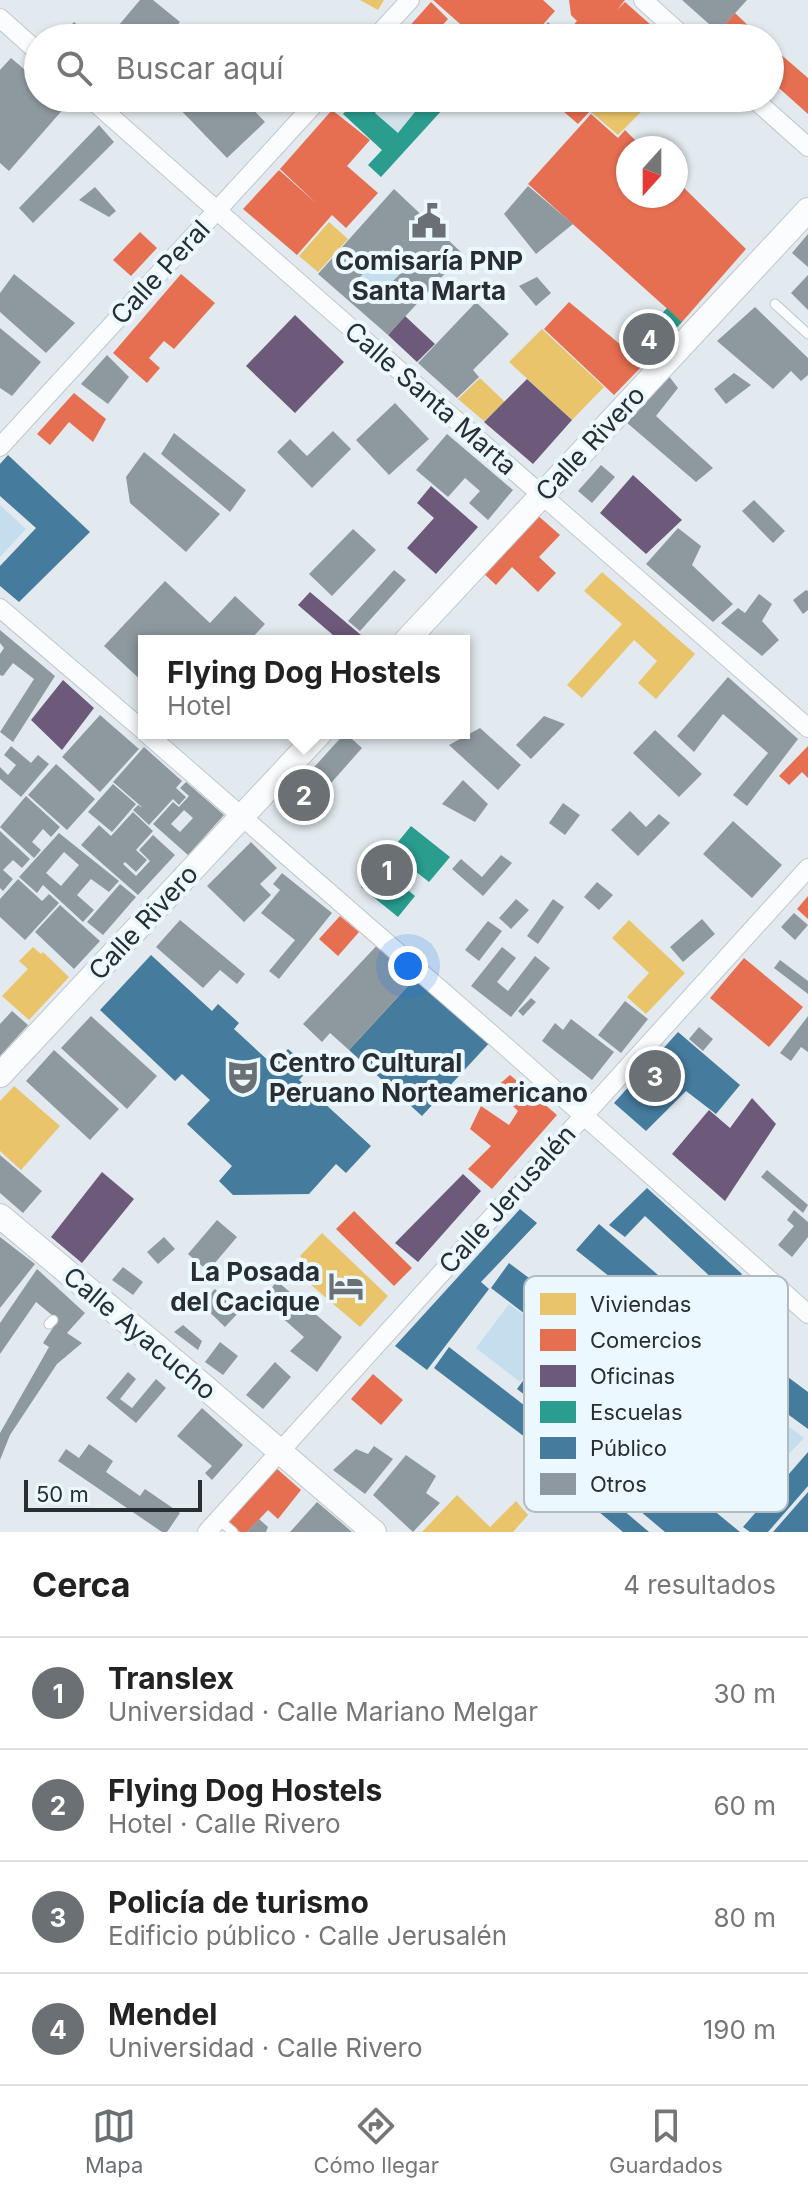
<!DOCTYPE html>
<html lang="es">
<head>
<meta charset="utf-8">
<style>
  :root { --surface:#fff; --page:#f6f6f6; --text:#222; --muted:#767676; --line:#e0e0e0; --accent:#6a7074 }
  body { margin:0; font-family:Inter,sans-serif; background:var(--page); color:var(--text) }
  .compass { position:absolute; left:616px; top:136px; width:72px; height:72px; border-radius:50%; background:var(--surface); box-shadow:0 2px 6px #0004; rotate:201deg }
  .scale { position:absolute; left:24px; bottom:20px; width:178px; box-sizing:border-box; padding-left:8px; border:4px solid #292e32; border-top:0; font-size:22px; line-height:28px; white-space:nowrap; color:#292e32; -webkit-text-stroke:6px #ecf8ff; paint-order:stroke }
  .you { position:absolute; left:408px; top:966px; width:28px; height:28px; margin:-20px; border:6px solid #fff; border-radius:50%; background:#1a73e8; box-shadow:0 0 0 12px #1a73e833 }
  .badge { display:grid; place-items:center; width:52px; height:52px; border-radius:50%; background:var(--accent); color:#fff; font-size:26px; font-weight:700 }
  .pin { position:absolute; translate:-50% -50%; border:4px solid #fff; box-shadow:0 2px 8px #0006 }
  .popup { position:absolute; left:138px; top:635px; width:332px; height:104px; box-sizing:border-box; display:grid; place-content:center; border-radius:0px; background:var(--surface); filter:drop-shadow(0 2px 6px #0005); font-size:26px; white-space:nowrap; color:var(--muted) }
  .popup b { font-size:30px; color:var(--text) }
  .popup::after { content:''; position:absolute; left:50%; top:100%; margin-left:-16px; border:16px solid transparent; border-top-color:var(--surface) }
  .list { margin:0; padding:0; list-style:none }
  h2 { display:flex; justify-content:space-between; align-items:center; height:104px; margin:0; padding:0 32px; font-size:34px }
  h2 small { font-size:26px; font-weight:400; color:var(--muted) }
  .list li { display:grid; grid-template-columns:52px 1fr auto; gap:24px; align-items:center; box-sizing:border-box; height:112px; padding:0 32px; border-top:2px solid var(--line) }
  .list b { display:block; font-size:30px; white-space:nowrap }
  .list p { margin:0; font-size:26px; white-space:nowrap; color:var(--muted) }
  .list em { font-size:26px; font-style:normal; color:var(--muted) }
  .icon { flex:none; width:44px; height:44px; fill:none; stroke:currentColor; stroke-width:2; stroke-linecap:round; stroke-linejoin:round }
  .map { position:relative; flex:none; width:808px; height:1532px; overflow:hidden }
  .search { position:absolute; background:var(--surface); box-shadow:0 2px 6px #0004; left:24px; right:24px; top:24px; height:88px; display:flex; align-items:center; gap:20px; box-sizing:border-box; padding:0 28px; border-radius:44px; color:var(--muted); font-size:30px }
  .sheet { height:552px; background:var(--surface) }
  nav { display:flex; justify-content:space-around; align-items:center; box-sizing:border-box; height:112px; border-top:2px solid var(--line); background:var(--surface); font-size:22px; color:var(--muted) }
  nav a { display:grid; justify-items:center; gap:4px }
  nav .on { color:var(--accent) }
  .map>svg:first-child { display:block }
  .built { fill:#d1e0e9 }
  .green { fill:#c5deed }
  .homes { fill:#e9c46a }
  .shops { fill:#e76f51 }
  .offices { fill:#6d597a }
  .schools { fill:#2a9d8f }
  .public { fill:#457b9d }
  .building { fill:#8e999f; fill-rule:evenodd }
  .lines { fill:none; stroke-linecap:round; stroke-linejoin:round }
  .service-casing { stroke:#c2c7cb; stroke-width:11 }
  .minor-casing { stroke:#c2c7cb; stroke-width:20 }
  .tertiary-casing { stroke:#c2c7cb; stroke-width:26 }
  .service { stroke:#fbfcfd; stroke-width:9 }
  .minor { stroke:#fbfcfd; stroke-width:18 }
  .tertiary { stroke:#fbfcfd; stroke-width:24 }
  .labels { text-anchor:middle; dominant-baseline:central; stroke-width:8; stroke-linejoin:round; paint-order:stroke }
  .poi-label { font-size:26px; font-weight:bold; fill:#292e32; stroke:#ecf8ff }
  .street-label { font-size:26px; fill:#292e32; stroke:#ecf8ff }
  .key { fill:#ecf8ff; stroke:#b2bbc2; stroke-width:2 }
  .key-label { font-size:22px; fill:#292e32 }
</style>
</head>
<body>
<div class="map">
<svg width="808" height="1532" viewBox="0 0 808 1532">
  <rect width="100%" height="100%" fill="#e2eaef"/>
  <path class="built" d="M358,98H431L443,109L381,177L368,165L382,150L343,114Z"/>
  <path class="green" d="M383,250L404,270L379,295L360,277Z
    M0,505L26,529L0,557Z
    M509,1304L553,1337L520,1382L476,1348Z
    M730,1382L804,1438L739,1507L673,1452Z"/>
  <path class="homes" d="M360,0H384L378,10Z
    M604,98H655L618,135L591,112Z
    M329,222L348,239L318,272L299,256Z
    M542,329L604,387L572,420L509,362Z
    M480,378L505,402L484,421L458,399Z
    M602,572L695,654L656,699L638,683L657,661L634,640L582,698L567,685L622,624L584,591Z
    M629,920L685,973L646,1014L627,997L649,973L612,938Z
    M33,947L41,954L43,952L69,977L29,1020L2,996L28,969L19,961Z
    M14,1086L60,1126L21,1170L0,1151V1101Z
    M322,1233L388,1296L360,1327L302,1277L311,1266L300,1256Z
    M457,1495L490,1527L516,1501L528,1515L513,1532H422Z"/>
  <path class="shops" d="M433,0H543L555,11L531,38H476Z
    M569,0H625L617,10L625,2L661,34L657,38H566L564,36L577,21L571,15Z
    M431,2L448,19L431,38H399Z
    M735,13L757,34L761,38H724L718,32Z
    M770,45L808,78V114L770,80Z
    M548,98H602L578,124Z
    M332,110L370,140L347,166L378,193L346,228L332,215L297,255L243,209L279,170L317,204L280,169Z
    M591,114L618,138L625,130L643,148H628V196H676V180L746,249L682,322L528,184Z
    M140,232L157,248L131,276L113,260Z
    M181,274L215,303L174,349L164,341L149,358L160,368L147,383L113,353Z
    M569,302L644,364L614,395L544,329Z
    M74,393L106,419L93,442L69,422L50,445L37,434Z
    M535,513L560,535L539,557L556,573L538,592L512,567L496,585L481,571Z
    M808,746V778L802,772L789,785L779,776Z
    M808,896V919L797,909Z
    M340,916L359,932L338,956L319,939Z
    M744,958L803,1007L769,1047L710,998Z
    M510,1075L557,1115L492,1189L468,1169L491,1146L470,1129L481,1106L509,1125L518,1111L495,1088Z
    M354,1211L412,1268L394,1286L336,1229Z
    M373,1374L403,1400L381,1425L351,1399Z
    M276,1468L301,1490L278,1519L268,1510L247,1532H240L228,1522Z"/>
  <path class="offices" d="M295,315L344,362L295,413L246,366Z
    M405,316L435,344L417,362L388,335Z
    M527,379L572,420L533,464L484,422Z
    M633,475L682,520L646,554L600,513Z
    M431,486L478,527L436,574L407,548L434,518L417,503Z
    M310,592L368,641H340L298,605Z
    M63,680L94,708L62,750L31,720Z
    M752,1098L776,1124L725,1201L672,1154L709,1110L730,1128Z
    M102,1172L134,1199L82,1263L51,1237Z
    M463,1174L481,1191L418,1262L395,1243Z"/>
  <path class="schools" d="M358,98H388L375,113L398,133L419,107L408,98H431L443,109L381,177L368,165L382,150L343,114Z
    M667,308L682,322L644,364L625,346L650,318L654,322Z
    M411,826L450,857L429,882L405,863L393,878L415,896L398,917L361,887Z"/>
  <path class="public" d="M8,455L90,532L19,602L0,586V566L36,528L0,496V464Z
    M151,955L212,1011L218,1004L239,1023L234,1029L273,1065L288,1049L310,1068L299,1080L371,1146L346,1173L336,1164L309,1194L233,1195L219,1181L232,1166L187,1124L210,1100L182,1074L175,1081L100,1010Z
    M419,974L492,1040L422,1116L349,1050Z
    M678,1032L740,1085L716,1114L686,1091L646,1131L614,1103Z
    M647,1188L742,1274L710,1309L699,1300L716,1282L645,1216L625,1237L609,1225Z
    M520,1209L537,1223L481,1282L489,1289L427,1370L395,1346Z
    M599,1224L702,1313L808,1392V1429L726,1369L576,1250Z
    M509,1263L577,1314L584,1307L605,1325L546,1411L517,1389L555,1337L491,1288Z
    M628,1296L648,1315L562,1437L543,1424Z
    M666,1340L697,1363L627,1463L597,1438Z
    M449,1347L542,1419L538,1424L545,1430L534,1444L434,1368Z
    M571,1437L626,1480L616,1504L649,1532H623L551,1472Z
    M808,1452V1486L768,1532H750L743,1527Z
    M651,1459L740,1532H665L621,1495Z
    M808,1492V1532H773Z"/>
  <path class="building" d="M140,0H153L180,22L166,38H108Z
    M682,0H747L718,32Z
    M74,22L92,38H59Z
    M548,22L563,38H534Z
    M11,58L38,81V98H57L66,106L9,171L0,163V70Z
    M177,98H242L265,122L227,158L173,102Z
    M99,125L114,142L33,223L19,208Z
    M528,186L573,224L536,254L504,214Z
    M95,187L116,211L109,217L79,200Z
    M394,189L463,254L388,335L318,274ZM383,250L404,270L379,295L360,277Z
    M808,234V267L792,253Z
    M14,274L75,323L46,353L0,312V293Z
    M808,275V310L791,293Z
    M537,277L551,293L536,306L519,286Z
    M476,302L509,334L473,370L479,377L457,398L418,363Z
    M755,307L808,358V375L801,381L791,371L773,389L717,341Z
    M0,328L41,362L12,396L0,388Z
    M107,355L129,377L108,404L81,384Z
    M734,373L751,385L726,404L714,389Z
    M668,375L678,388L656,416L713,468L696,482L626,422Z
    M395,403L429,439L389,475L356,440Z
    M333,431L351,449L312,488L277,452L290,439L307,456Z
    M174,433L246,490L230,512L161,454Z
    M447,434L513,490L488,520L469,503L480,491L465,478L448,497L416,470Z
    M144,452L220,514L186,552L130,503L126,477Z
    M601,465L615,477L592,503L578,491Z
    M754,500L785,531L773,543L742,511Z
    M678,528L701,546L692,565L733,604L713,622L646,564Z
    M353,529L376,550L332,596L309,574Z
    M394,570L406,580L360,631L348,621Z
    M165,581L210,623L235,596L265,624L249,641H144V683L104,646Z
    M806,590L808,591V610L803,614L793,600Z
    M759,594L772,604L762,621L779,640L762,656L721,623L738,608L745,613Z
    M0,630L55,676L13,742L0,732L34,679L13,663L3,676L0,675V654L4,648L0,643Z
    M728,677L798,739L747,806L733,795L768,753L723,714L694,752L677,736Z
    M100,715L139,749L100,792L62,757Z
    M544,716L565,724L531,759L516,745Z
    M480,728L521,765L498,790L449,745Z
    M655,730L702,774L679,797L633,753Z
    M345,733L362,748L316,800L298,785Z
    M11,746L31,763L38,755L49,764L21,797L0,779V767L8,775L16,765L4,755Z
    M144,747L182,781L176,788L186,797L179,805L173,799L149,825L133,810L138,805L143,808L113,782Z
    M56,764L95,799L67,830L28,795Z
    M463,780L488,804L475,822L442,804Z
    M186,782L224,815L188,855L153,824L173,802L179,807L189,796L180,788ZM184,810L193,818L180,832L171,824Z
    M113,784L136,804L112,832L88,812Z
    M26,796L60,827L51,837L43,829L32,842L41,850L34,858L0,827Z
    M563,803L580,815L565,835L549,823Z
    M630,811L646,827L659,814L670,823L638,856L611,830Z
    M133,812L153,831L136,850L147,860L136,872L125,862L123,864L136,876L150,861L139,850L153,835L175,855L138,895L81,845L99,825L111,836Z
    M733,821L782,865L752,898L703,854Z
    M0,831L30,859L22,868L13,860L3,870L13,879L3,891L0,888Z
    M59,833L119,881L109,892L91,879L77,895L94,910L83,922L43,885L37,893L19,877ZM64,852L79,865L61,886L46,873Z
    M251,842L277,868L260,884L271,895L244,922L207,886Z
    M501,855L512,863L483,896L452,869L461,859L482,877Z
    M282,873L332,913L279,979L269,971L295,940L261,913L280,890L273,884Z
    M18,879L42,901L49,894L59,903L25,940L0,917V899Z
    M597,882L613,895L599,910L584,897Z
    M120,884L136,897L103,935L87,922Z
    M516,899L529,910L511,929L499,918Z
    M553,899L564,907L538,944L527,936Z
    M60,905L100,941L74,969L35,932Z
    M794,913L808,925L795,940L781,927Z
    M702,919L715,934L683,962L670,947Z
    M180,920L245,974L237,984L220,970L203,988L156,947Z
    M488,921L502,931L479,961L465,950Z
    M382,940L419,974L349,1050L330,1033L322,1042L303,1024Z
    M502,947L516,958L497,982L508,991L535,956L550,968L511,1017L471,986Z
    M780,960L808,981V994L774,968Z
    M531,998L536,1002L523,1016L518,1011Z
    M625,1001L648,1019L621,1053L598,1035Z
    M12,1011L28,1025L0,1056V1024Z
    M91,1016L157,1076L127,1109L61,1048Z
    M808,1016V1052L801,1047L791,1061L780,1053Z
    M571,1019L614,1052L592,1080L542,1041L555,1023L563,1030Z
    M699,1027L713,1039L703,1051L689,1039Z
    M54,1050L119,1109L90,1140L26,1081Z
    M0,1155L42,1191L23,1213L0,1193Z
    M767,1170L808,1205L803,1213L761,1177Z
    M794,1210L808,1222V1237L792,1257L778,1245L794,1226L787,1220Z
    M217,1220L237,1237L208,1271L188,1254Z
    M0,1237L35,1264L0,1308Z
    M164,1237L175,1249L158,1264L147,1252Z
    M123,1267L143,1282L133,1295L112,1280Z
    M37,1269L85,1313L67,1333L82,1343L57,1364L10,1435L0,1460V1433L49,1347L43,1343L58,1320L36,1302L0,1354V1323Z
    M277,1281L342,1337L317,1372L290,1351L304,1337L262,1300Z
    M215,1289L239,1312L225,1327L201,1304Z
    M183,1325L202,1341L198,1350L174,1332Z
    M220,1342L238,1356L223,1375L205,1362Z
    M275,1362L291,1377L263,1409L246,1395Z
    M128,1372L136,1379L120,1399L132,1408L156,1379L166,1388L136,1423L106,1398Z
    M202,1408L243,1445L212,1480L205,1473L212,1466L177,1436Z
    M89,1444L113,1461L106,1472L140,1496L145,1489L180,1513L167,1532H162L58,1461L66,1449L79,1458Z
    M374,1446L393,1459L365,1494L333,1470L356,1449L368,1454Z
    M406,1455L436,1476L426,1493L440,1503L413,1532L373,1495Z
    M317,1502L344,1525L352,1532H290Z
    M259,1519L268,1527L266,1532H247Z"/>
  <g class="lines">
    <g class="service-casing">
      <path id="service" d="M775,304L808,334
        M49,1324L53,1320
        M219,1520L233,1532"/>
    </g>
    <g class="minor-casing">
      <path id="minor" d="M643,0L685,38
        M0,18L38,52
        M375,38L410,0
        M90,98C328,310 569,518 808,728
        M753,98L808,147
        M0,447L320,98
        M0,608L144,731
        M146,733L496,1038L808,1314
        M207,1532L808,868"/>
    </g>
    <g class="tertiary-casing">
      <path id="tertiary" d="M406,641L808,210
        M0,1075L320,733
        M0,1216L179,1365L374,1532"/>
    </g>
    <use href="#service" class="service"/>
    <use href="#minor" class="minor"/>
    <use href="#tertiary" class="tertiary"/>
  </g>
  <defs>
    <g id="civic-bare" transform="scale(2.76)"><path d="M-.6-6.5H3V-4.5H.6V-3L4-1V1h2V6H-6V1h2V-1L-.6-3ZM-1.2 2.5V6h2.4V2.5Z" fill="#6a7074" stroke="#ecf8ff" stroke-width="2.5" paint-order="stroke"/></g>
    <g id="theatre-bare" transform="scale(2.76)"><path d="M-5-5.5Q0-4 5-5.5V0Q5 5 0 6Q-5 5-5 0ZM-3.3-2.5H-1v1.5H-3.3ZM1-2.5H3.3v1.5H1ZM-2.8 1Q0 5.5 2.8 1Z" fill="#6a7074" stroke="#ecf8ff" stroke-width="2.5" paint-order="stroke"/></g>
    <g id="hotel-bare" transform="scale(2.76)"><path d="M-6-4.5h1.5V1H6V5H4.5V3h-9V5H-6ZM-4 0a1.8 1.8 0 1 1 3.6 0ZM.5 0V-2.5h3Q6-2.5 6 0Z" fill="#6a7074" stroke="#ecf8ff" stroke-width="2.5" paint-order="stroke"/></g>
  </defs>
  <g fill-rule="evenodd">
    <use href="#civic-bare" x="429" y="221"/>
    <use href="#theatre-bare" x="243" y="1077"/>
    <use href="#hotel-bare" x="346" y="1286"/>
  </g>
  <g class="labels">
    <g class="poi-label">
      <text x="429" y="260">Comisaría PNP<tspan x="429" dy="30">Santa Marta</tspan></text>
      <text x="269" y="1062" text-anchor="start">Centro Cultural<tspan x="269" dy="30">Peruano Norteamericano</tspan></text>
      <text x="320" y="1271" text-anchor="end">La Posada<tspan x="320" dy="30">del Cacique</tspan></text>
    </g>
    <g class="street-label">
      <text transform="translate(160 272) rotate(-47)">Calle Peral</text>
      <text transform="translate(431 398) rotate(41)">Calle Santa Marta</text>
      <text transform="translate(590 443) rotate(-47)">Calle Rivero</text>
      <text transform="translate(143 922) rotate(-47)">Calle Rivero</text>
      <text transform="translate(507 1199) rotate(-48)">Calle Jerusalén</text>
      <text transform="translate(140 1333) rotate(40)">Calle Ayacucho</text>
    </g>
  </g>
  <rect x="524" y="1276" width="264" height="236" rx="12" class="key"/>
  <rect x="540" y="1293" width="36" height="22" fill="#e9c46a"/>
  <rect x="540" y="1329" width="36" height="22" fill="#e76f51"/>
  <rect x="540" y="1365" width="36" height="22" fill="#6d597a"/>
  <rect x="540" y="1401" width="36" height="22" fill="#2a9d8f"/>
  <rect x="540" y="1437" width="36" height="22" fill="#457b9d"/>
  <rect x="540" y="1473" width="36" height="22" fill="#8e999f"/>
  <g class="key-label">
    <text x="590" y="1312">Viviendas</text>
    <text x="590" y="1348">Comercios</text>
    <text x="590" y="1384">Oficinas</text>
    <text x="590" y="1420">Escuelas</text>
    <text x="590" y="1456">Público</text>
    <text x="590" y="1492">Otros</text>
  </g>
</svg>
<svg class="compass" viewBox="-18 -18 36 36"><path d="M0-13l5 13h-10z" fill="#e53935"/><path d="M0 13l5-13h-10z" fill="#767676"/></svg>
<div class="scale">50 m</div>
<div class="you"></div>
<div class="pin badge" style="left:387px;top:870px">1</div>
<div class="pin badge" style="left:304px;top:795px">2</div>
<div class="popup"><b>Flying Dog Hostels</b>Hotel</div>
<div class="pin badge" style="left:655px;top:1076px">3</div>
<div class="pin badge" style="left:649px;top:339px">4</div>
<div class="search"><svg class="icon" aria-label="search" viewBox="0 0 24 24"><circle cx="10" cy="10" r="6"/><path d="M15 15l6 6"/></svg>Buscar aquí</div>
</div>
<section class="sheet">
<h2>Cerca<small>4 resultados</small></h2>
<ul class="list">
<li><span class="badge">1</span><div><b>Translex</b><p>Universidad · Calle Mariano Melgar</p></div><em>30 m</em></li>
<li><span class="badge">2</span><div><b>Flying Dog Hostels</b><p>Hotel · Calle Rivero</p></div><em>60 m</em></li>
<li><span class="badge">3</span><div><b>Policía de turismo</b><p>Edificio público · Calle Jerusalén</p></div><em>80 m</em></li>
<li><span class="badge">4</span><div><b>Mendel</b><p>Universidad · Calle Rivero</p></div><em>190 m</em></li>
</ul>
</section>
<nav>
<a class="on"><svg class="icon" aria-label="map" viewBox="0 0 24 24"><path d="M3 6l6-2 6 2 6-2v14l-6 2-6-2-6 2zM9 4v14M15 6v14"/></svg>Mapa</a>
<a><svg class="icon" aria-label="directions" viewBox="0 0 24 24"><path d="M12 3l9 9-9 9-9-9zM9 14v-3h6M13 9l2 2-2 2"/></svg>Cómo llegar</a>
<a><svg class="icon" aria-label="saved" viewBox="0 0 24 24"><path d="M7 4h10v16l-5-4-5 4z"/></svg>Guardados</a>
</nav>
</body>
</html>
